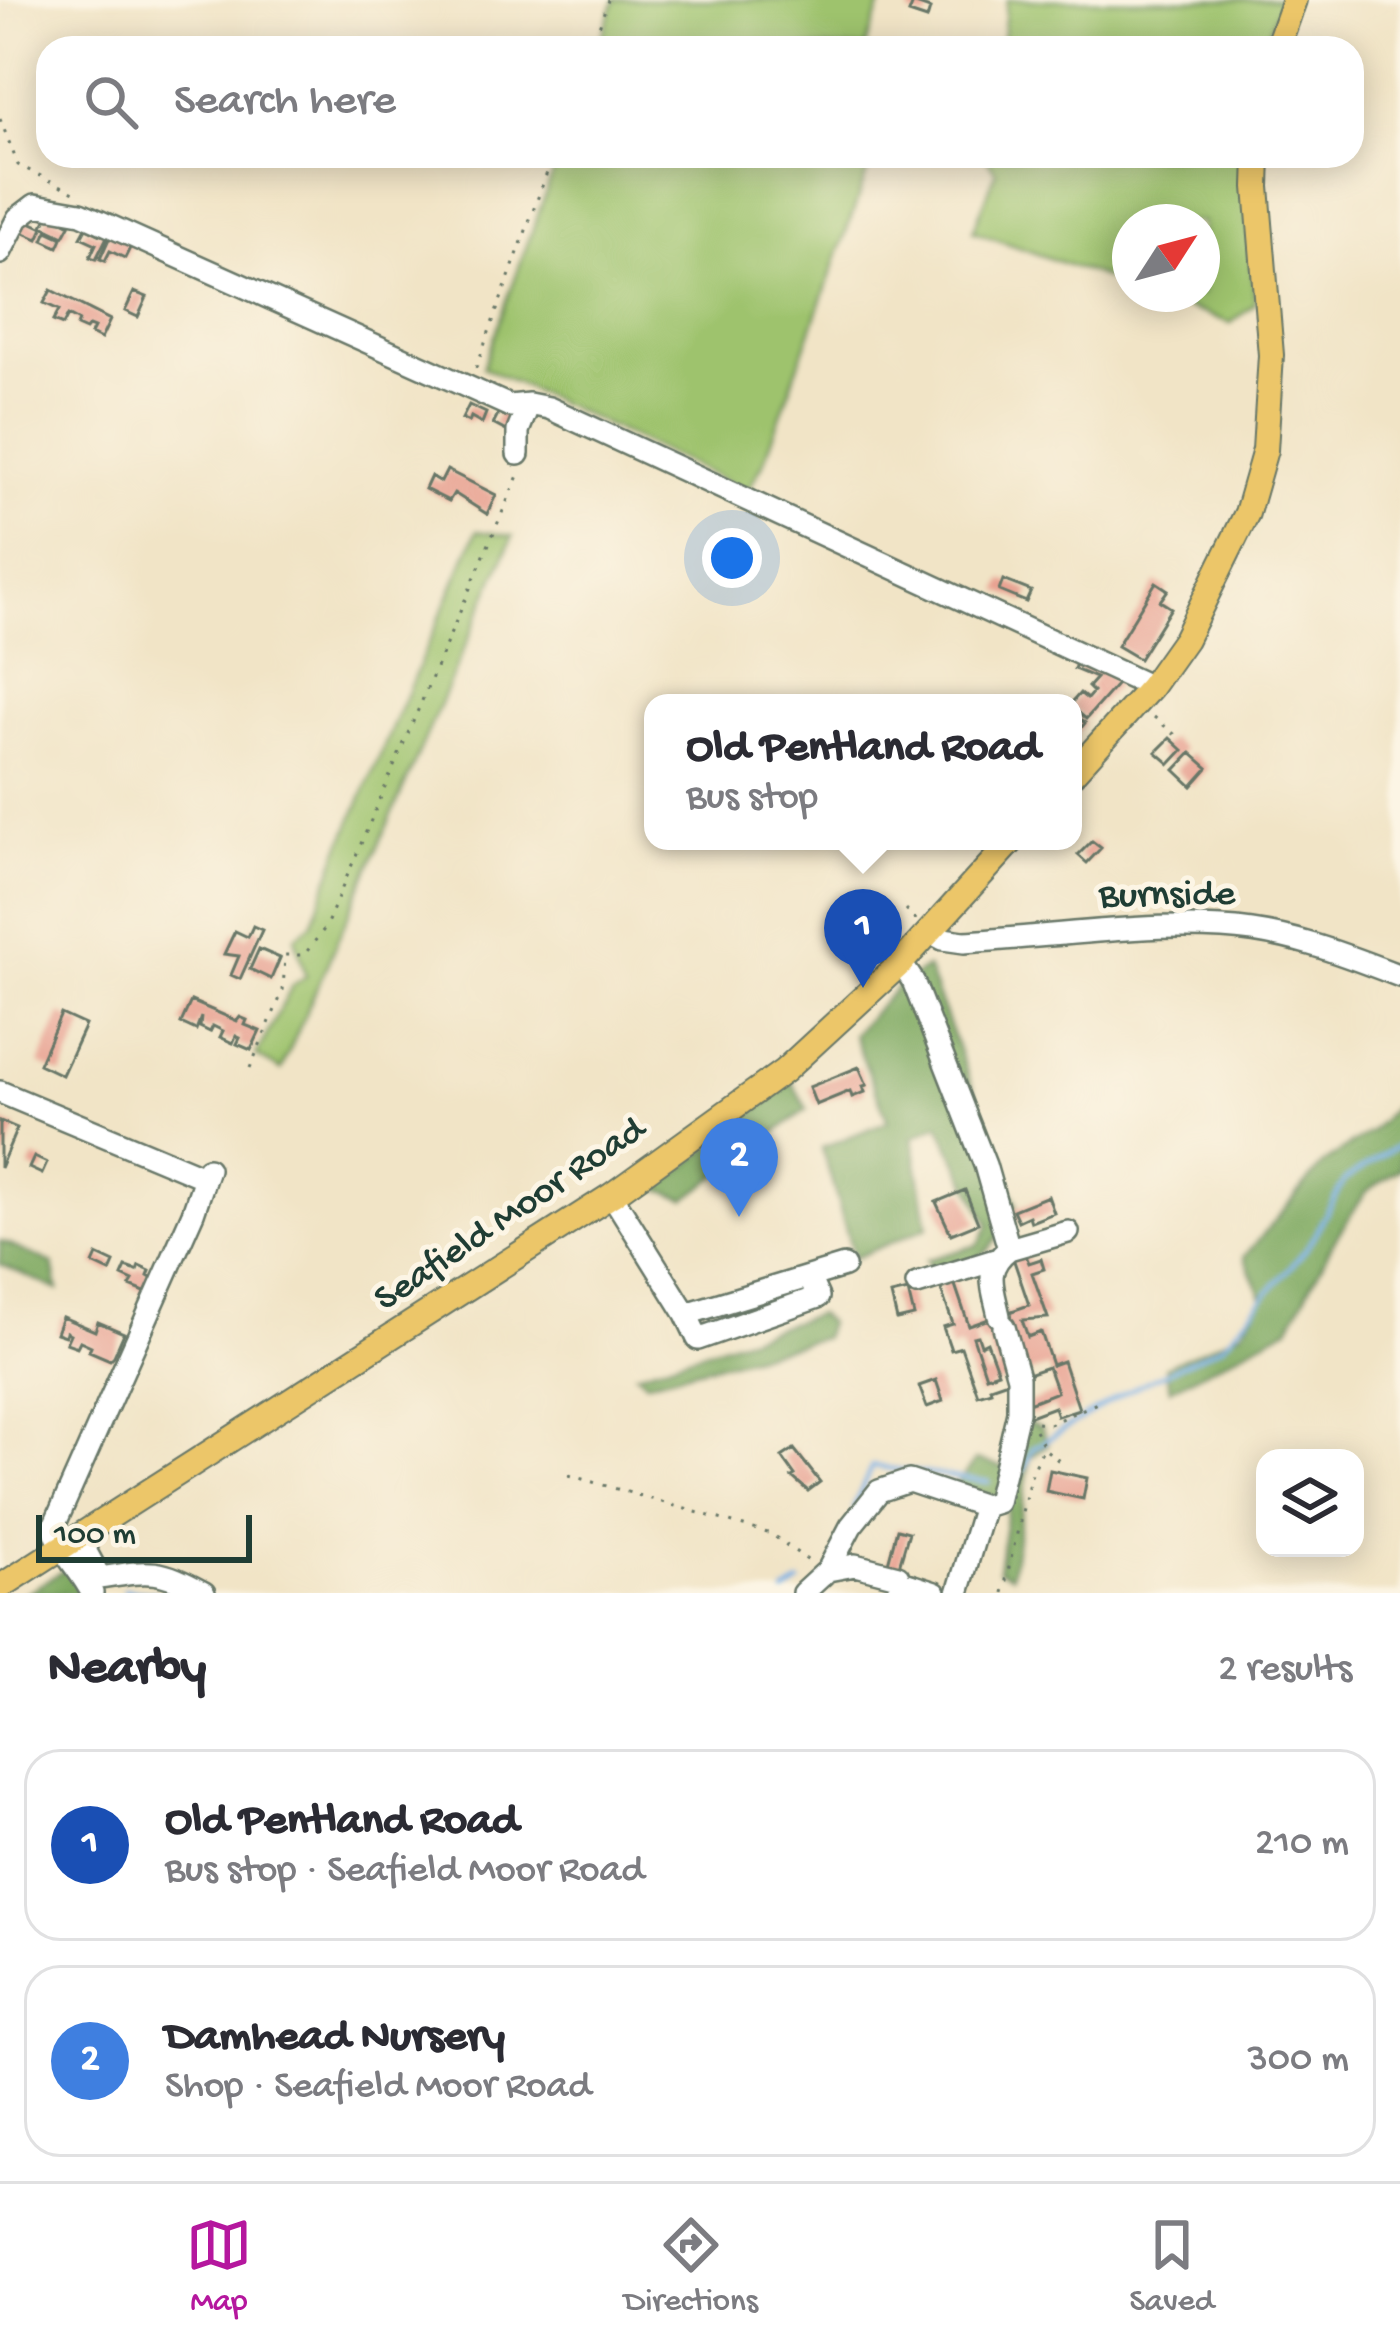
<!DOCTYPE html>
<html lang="en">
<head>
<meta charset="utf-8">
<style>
  :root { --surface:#fff; --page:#f7f7f7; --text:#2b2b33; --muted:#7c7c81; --line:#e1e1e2; --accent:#b5179e }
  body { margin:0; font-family:"Gochi Hand",sans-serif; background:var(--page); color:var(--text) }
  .controls { position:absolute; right:36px; bottom:36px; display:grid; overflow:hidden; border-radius:24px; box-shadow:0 6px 30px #0003 }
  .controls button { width:108px; height:108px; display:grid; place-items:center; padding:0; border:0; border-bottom:3px solid var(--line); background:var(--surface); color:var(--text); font:60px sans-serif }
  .compass { position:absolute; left:1112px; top:204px; width:108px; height:108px; border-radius:50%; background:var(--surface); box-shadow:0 6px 30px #0003; rotate:54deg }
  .scale { position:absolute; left:36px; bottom:30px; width:216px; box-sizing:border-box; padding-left:12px; border:6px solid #1f3d34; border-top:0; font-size:33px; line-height:42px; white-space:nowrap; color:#1f3d34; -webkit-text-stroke:9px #fcf5e5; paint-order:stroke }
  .you { position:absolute; left:732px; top:558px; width:42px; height:42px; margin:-30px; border:9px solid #fff; border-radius:50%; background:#1a73e8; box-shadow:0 0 0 18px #1a73e833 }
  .badge { display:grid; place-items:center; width:78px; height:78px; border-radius:50%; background:var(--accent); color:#fff; font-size:39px; font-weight:700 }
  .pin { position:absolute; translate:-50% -99px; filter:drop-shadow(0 3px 6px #0008) }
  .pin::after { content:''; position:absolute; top:63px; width:42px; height:36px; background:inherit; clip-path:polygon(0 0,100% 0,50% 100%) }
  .popup { position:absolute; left:644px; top:694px; width:438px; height:156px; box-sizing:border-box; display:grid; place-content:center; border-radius:24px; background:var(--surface); filter:drop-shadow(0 3px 9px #0005); font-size:39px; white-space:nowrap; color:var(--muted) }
  .popup b { font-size:45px; color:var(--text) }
  .popup::after { content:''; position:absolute; left:50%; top:100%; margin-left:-24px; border:24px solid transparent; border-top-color:var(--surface) }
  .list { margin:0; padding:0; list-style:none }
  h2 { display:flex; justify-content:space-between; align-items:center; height:156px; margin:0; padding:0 48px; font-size:51px }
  h2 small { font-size:39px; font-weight:400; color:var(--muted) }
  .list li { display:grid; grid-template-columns:78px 1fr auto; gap:36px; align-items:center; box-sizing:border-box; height:192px; margin:0 24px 24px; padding:0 24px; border:3px solid var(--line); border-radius:36px }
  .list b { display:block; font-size:45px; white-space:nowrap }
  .list p { margin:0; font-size:39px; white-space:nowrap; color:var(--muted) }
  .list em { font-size:39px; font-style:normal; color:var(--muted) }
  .icon { flex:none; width:66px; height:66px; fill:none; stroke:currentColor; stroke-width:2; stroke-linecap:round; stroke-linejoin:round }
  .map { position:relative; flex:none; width:1400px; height:1593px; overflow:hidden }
  .search { position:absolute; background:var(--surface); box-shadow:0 6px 30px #0003; left:36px; right:36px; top:36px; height:132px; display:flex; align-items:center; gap:30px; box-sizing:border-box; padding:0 42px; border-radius:36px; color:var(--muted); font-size:45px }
  .sheet { height:588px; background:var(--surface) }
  nav { display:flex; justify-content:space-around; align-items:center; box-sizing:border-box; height:168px; border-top:3px solid var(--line); background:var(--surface); font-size:33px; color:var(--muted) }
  nav a { display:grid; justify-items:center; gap:6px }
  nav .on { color:var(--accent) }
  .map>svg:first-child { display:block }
  .green { fill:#9ec36d; stroke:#5e8050; stroke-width:3 }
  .forest { fill:#7ea960; stroke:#4e734a; stroke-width:3 }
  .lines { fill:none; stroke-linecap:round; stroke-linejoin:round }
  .stream { stroke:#74aee4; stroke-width:4.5 }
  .building { fill:#e8a292; fill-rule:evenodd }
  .minor-casing { stroke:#687767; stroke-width:26 }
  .major-casing { stroke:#687767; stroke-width:28 }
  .path { stroke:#687767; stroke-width:3; stroke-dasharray:3 9; stroke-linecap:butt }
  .minor { stroke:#fff; stroke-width:21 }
  .major { stroke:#ecc669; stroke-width:24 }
  .labels { text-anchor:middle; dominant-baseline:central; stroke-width:10; stroke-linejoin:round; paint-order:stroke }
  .street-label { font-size:39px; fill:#1f3d34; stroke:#fcf5e5 }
</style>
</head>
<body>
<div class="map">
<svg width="1400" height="1593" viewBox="0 0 1400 1593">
  <rect width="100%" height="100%" fill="#fcf5e5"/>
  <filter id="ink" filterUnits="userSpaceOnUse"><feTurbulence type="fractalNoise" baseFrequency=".00833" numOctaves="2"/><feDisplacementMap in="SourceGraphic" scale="24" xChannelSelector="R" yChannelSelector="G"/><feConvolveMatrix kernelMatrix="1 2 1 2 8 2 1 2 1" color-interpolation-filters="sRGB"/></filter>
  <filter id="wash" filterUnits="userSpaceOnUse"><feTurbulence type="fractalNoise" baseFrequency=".004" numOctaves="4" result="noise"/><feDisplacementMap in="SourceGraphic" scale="48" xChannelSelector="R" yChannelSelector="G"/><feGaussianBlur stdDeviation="2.7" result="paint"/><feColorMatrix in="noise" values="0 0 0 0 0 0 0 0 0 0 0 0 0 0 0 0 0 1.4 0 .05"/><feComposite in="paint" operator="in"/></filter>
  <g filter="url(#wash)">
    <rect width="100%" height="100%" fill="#f1e4c6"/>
    <path class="green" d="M615,0H883L865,48H598Z
      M1007,0H1280L1263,48H1002Z
      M559,156H873L764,462L747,491L483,367Z
      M985,156H1243L1255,304L1231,323L1149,294H1202V222H1130V287L973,231L996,172Z
      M477,531L513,536L281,1070L256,1056L292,986L306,976L295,937L312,924L338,853Z"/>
    <path class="forest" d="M927,968L1017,1204C993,1252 985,1257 936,1278L926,1260L978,1245L989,1225L939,1124L913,1137L928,1227L854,1258L822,1148L888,1121L853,1034L900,984Z
      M792,1082L807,1109L686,1199L658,1189Z
      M1400,1100V1169L1366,1192L1335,1239L1289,1327L1170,1389L1165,1367L1242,1331L1263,1298L1244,1257L1324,1163L1372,1131Z
      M0,1241L53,1264L58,1290L0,1264Z
      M817,1314L828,1323L823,1338L646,1382L636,1373Z
      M1020,1420L1041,1428L1048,1444L1030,1458L1011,1575L998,1570L1009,1499L954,1488L976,1460L1007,1468Z
      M66,1569L86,1593H26Z"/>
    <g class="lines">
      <path class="stream" d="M1012,1481L1025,1468L1032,1449L1127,1391L1223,1345L1306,1249L1345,1180L1400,1144
        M853,1508L872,1466L989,1482
        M124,1590L154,1593
        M785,1593L800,1583"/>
    </g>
    <g id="blocks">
      <path class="building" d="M913,3L930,9L927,19L909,13Z
        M49,214L70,225L64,236L43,226Z
        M24,219L43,228L38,239L18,230Z
        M86,228L101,235L104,228L110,231L96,259L90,257L96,244L81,237Z
        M47,231L62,238L58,247L43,240Z
        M112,232L133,242L125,258L110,251L105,261L100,259Z
        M51,290L110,320L101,339L91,334L94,328L89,326L86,330L77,326L79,321L68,315L63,325L53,321L59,310L44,303Z
        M134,292L147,297L138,317L125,311Z
        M469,405L486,413L482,423L471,417L469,422L462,419Z
        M502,406L520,415L510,433L493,424Z
        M447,470L496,495L487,514L454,493L449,501L425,489L431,476L441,482Z
        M1003,580L1031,591L1026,602L999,591Z
        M1156,582L1168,590L1160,601L1171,608L1139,659L1117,646Z
        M1077,661L1102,671L1117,684L1086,719L1073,708V701L1080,693L1087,699L1093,692L1088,687L1096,678L1074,669Z
        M1073,713L1085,723L1073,738Z
        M1170,738L1183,750L1170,764L1156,752Z
        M1191,753L1208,768L1192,786L1175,770Z
        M1092,841L1101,848L1087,863L1078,855Z
        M253,926L262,930L240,979L231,975L239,956L224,954L235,931L248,937Z
        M259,949L280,958L271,979L250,969Z
        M191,1001L237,1021L240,1017L247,1020L245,1025L260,1031L251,1050L237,1044L240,1038L236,1036L233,1043L220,1037L223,1031L213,1026L210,1032L200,1027L201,1017L196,1030L181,1023Z
        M61,1014L85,1025L62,1075L39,1064Z
        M859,1067L867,1085L863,1086L865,1092L852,1097L850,1091L816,1105L809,1087Z
        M0,1121L17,1128L0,1168Z
        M34,1157L47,1163L42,1174L29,1168Z
        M965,1190L978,1223L951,1234L936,1202Z
        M1048,1196L1054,1213L1031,1222L1029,1216L1018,1221L1013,1210Z
        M1025,1253L1029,1263L1041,1259L1044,1269L1032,1273L1048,1318L1022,1320L1028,1337L1041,1332L1052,1365L1063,1361L1079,1409L1057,1416L1054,1407L1030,1416L1026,1404L1057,1392L1048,1367L990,1387L991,1391L978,1395L961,1347L951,1350L943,1327L953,1324L939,1284L953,1279L969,1326L1029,1305L1013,1258ZM978,1336L981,1345L987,1342L998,1372L986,1376L973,1337Z
        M97,1255L114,1263L110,1272L93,1264Z
        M139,1266L150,1271L148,1276L153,1279L147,1293L130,1286L133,1281L122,1276L126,1267L137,1271Z
        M908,1291L914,1316L897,1320L891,1295Z
        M62,1317L95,1331L98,1322L124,1333L114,1356L110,1360L89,1351L91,1346L80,1341L77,1347L66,1343L70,1334L66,1332L65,1336L56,1333Z
        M936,1380L943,1401L927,1407L919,1386Z
        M794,1449L820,1482L808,1491L792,1477L795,1475L782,1457Z
        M1050,1470L1087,1478L1083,1499L1046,1491Z
        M897,1529L909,1532L897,1573L886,1570Z"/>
    </g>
  </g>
  <g filter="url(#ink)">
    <use href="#blocks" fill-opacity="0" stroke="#687767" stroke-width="3"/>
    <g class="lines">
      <g class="minor-casing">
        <path id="minor" d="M0,253L18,218L35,205L81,213L510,406L529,404L549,408L1151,687
          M518,454V431L529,404
          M930,932L943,939L964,942C1049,937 1138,923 1222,928C1285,931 1343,954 1400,976
          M901,963L913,981L985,1165L1009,1249C983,1269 993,1287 999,1316
          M0,1092L203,1177
          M612,1195L686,1314L844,1266
          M1009,1249L1068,1232
          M917,1284L995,1260
          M686,1314L698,1339L818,1297L809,1277
          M984,1506L997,1502L1018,1412V1377L1004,1327
          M78,1537L100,1578C151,1570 158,1568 204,1593
          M828,1570L855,1565L898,1576V1581L935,1593
          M92,1593C79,1567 61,1555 54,1526L193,1213L208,1169
          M803,1593L828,1570L851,1526L879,1491L909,1481L984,1506L958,1593"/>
      </g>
      <g class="major-casing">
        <path id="major" d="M1277,48L1294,0
          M1073,773L1151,687L1185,639L1247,513L1265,450L1271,355L1257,187L1258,156
          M0,1587L612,1195L784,1071L901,963L1012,841"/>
      </g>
      <path class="path" d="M592,48L608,0
        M0,119L18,165L74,192
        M476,368L553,156
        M1154,717L1180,739
        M906,909L917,921
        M250,1068L283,991L285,955H304L325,928L520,471
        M1037,1422L1049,1424L1097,1403
        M1035,1430L1046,1450L1059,1461
        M569,1475L771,1534L810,1562
        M1003,1593L1030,1478L1044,1446"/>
      <use href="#minor" class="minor"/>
      <use href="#major" class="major"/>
    </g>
  </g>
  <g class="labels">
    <g class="street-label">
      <text transform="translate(1167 897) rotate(-1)">Burnside</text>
      <text transform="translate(511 1216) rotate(-34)">Seafield Moor Road</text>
    </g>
  </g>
</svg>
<div class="controls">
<button><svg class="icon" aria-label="layers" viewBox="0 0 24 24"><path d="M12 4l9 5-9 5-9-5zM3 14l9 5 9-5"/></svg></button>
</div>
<svg class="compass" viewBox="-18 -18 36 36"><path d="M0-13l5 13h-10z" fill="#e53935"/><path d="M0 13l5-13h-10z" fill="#7c7c81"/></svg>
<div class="scale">100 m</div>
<div class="you"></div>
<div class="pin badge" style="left:863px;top:988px;background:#1a4fb4">1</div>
<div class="popup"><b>Old Pentland Road</b>Bus stop</div>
<div class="pin badge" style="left:739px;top:1217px;background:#3f7fe0">2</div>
<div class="search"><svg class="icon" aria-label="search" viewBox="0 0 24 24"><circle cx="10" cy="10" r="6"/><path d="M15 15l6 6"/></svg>Search here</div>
</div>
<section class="sheet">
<h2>Nearby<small>2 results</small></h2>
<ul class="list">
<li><span class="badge" style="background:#1a4fb4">1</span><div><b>Old Pentland Road</b><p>Bus stop · Seafield Moor Road</p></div><em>210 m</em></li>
<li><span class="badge" style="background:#3f7fe0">2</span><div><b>Damhead Nursery</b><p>Shop · Seafield Moor Road</p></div><em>300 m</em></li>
</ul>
</section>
<nav>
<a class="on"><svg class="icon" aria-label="map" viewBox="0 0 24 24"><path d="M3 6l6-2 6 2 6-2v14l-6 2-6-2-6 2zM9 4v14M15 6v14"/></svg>Map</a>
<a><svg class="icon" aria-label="directions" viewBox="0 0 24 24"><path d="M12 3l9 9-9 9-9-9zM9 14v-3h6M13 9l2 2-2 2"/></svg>Directions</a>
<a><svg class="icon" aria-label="saved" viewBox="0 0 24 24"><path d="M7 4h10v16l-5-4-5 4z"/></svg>Saved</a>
</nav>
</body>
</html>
